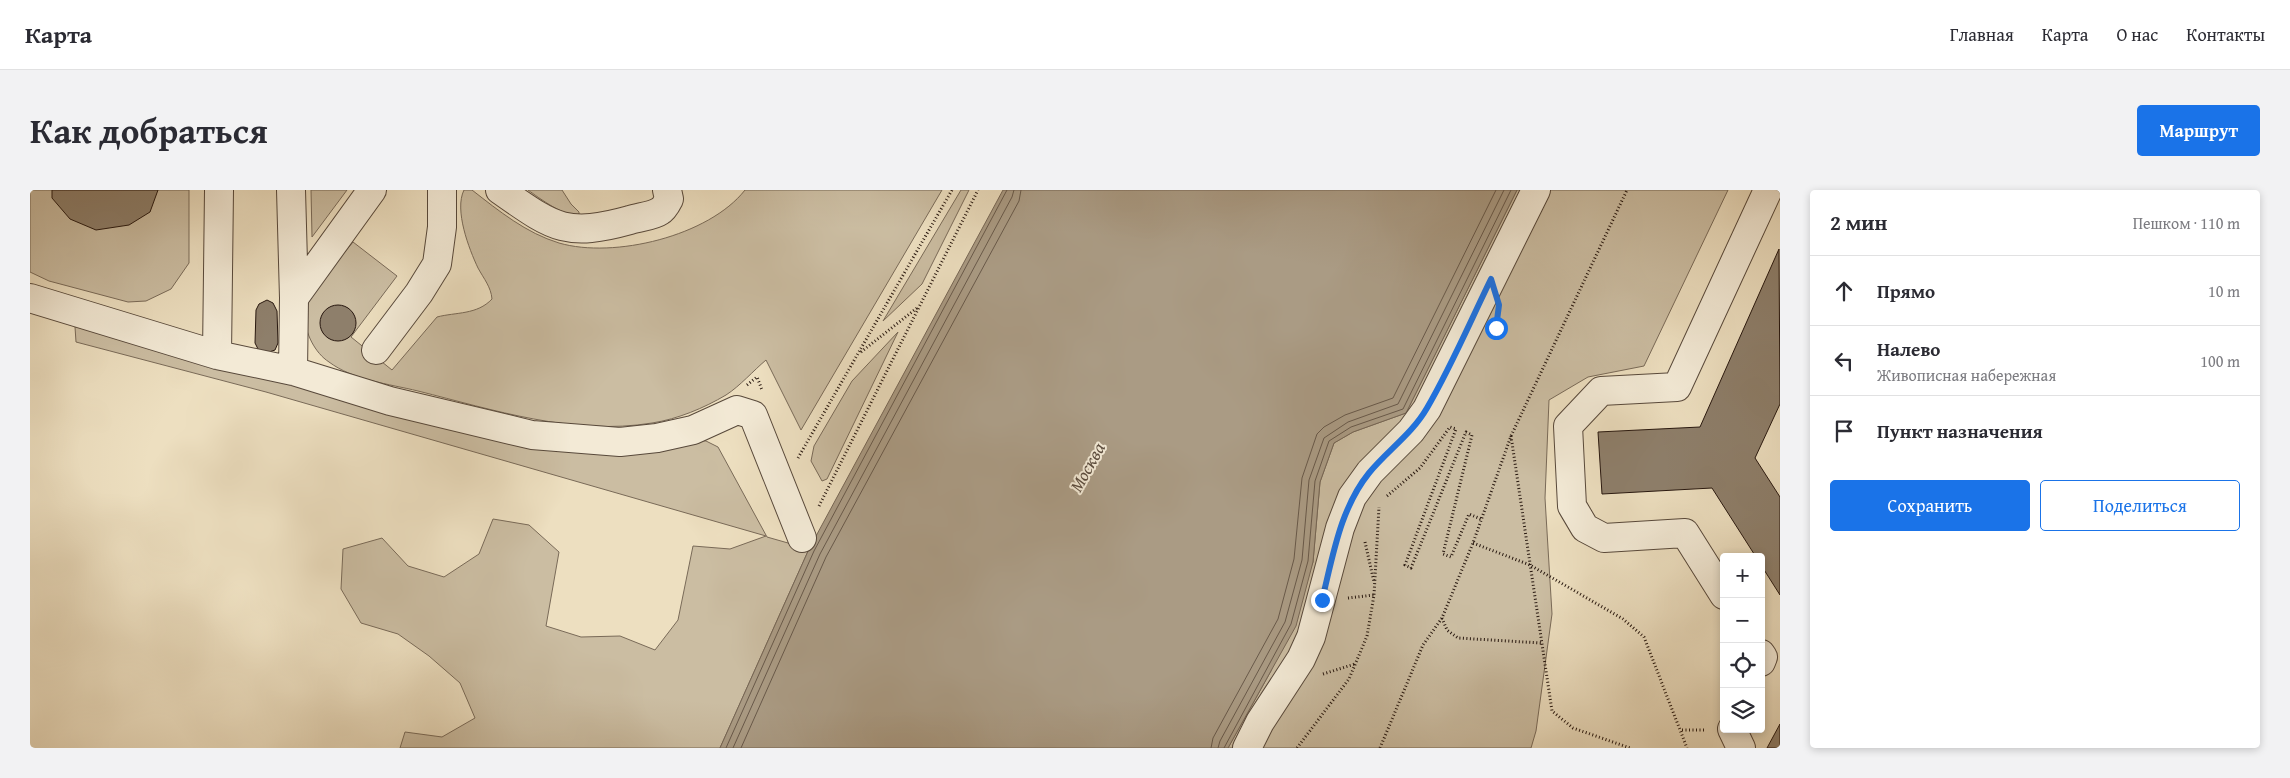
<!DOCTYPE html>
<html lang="ru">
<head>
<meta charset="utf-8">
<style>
  :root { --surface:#fff; --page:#f2f2f3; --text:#2b2b33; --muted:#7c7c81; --line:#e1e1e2; --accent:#1a73e8 }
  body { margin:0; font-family:"Gentium Book Plus",serif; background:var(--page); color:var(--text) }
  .controls { position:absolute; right:15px; bottom:15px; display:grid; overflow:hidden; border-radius:5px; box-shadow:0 2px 8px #0003 }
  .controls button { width:45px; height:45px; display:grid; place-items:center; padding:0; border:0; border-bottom:1px solid var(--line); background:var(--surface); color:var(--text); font:25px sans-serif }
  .stop { position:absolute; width:15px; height:15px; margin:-11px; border:4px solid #1a73e8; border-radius:50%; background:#fff }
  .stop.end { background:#1a73e8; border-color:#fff; box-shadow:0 1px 5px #0008 }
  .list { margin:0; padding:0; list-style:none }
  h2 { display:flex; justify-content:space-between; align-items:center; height:65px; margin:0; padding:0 20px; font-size:21px }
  h2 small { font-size:16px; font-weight:400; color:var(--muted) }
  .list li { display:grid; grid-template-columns:32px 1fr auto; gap:15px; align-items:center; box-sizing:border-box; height:70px; padding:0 20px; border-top:1px solid var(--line) }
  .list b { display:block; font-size:19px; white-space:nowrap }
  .list p { margin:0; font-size:16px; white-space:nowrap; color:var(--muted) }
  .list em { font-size:16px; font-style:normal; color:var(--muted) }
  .actions { display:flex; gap:10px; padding:15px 20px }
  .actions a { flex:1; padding:11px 0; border:1px solid var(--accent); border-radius:5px; text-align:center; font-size:18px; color:var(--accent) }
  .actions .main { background:var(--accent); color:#fff }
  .icon { flex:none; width:28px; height:28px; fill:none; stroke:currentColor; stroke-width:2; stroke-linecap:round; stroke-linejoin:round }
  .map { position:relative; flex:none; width:1750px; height:558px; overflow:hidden; border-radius:5px }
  header { display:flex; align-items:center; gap:30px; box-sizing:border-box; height:70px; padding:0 25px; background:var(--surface); border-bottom:1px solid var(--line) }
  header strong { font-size:24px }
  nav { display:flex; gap:28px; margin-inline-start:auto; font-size:18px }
  .intro { display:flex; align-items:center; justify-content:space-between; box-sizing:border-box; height:120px; padding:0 30px }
  h1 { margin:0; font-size:35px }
  .button { padding:12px 22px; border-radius:5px; background:var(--accent); color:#fff; font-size:18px; font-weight:700 }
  main { display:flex; gap:30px; padding:0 30px }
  aside { flex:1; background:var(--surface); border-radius:5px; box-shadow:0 2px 8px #0003 }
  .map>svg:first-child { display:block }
  .green { fill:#cbbda2; stroke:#796a58 }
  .water { fill:#aa9b84; stroke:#766655 }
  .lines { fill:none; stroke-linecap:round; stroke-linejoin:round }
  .shore { stroke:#68594a; stroke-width:1 }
  .building { fill:#8e7f6b; stroke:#27170f }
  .minor-casing { stroke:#58493b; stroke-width:30 }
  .path { stroke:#27170f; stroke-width:3; stroke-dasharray:1 2.5; stroke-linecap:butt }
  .minor { stroke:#f3ead6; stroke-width:28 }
  .route { stroke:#1a73e8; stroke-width:6 }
  .labels { text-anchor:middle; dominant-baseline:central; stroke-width:4; stroke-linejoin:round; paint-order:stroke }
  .water-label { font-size:18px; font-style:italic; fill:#5b4c3e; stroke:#f3ead6 }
</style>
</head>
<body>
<header>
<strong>Карта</strong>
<nav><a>Главная</a><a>Карта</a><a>О нас</a><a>Контакты</a></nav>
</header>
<div class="intro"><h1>Как добраться</h1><a class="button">Маршрут</a></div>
<main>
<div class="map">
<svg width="1750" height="558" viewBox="0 0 1750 558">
  <rect width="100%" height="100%" fill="#eddfc0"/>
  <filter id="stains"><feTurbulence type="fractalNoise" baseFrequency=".004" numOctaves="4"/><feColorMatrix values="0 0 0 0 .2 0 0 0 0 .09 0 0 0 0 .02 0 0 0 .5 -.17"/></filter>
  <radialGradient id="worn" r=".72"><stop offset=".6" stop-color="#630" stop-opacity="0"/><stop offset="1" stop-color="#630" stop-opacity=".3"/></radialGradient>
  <path class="green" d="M0,0H159V73L141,99L116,111L98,112L19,91L0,82Z
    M281,0H317L282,47Z
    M434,0H442C469,21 496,43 529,53C584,69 679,46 715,0H912L771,240L736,170C723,181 710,196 696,205C674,218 648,229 622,233C543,246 464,220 388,201C359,194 323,190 299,172C285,163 275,143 275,127C276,102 308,71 323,52L367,86L321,147L362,180L407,127C426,122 447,125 462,109C461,97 454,89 448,78C439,59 424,20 434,0Z
    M498,0H532L541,14L549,22V25C536,28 509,8 498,0Z
    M931,0H939L892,94L853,131Z
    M1487,0H1698L1614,176L1558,187L1519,210L1515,308L1522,424L1506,541L1501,558H1198L1241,481L1283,372L1290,292L1304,253L1323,242L1376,223Z
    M53,132L236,188L320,210L676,251L688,257L737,347L779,359L690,558H370L375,542L412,547L445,528L430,493L399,466L368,444L331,433L311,399L313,359L352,348L378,376L414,387L449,364L463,329L499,335L529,362L516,436L551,447L590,446L625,460L648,430L663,356L700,359L736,346L236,202L46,152L45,137Z
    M868,142L797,289L792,291L781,271L784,256L822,191Z"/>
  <path class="water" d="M973,0H1487L1376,223L1323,242L1304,253L1290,292L1283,372L1266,436L1198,558H690L779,359Z"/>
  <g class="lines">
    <path class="shore" d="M696,558L784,361L977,0
      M703,558L790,364L982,7L984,0
      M711,558L796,367L989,11L991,0
      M1181,558L1183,548L1248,429L1264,369L1272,288L1287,244L1294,237L1315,225L1363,208L1466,0
      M1188,558L1190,551L1255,432L1272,370L1279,290L1294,248L1318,232L1368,214L1474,0
      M1194,558L1261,434L1278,371L1285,291L1299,251L1321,237L1373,219L1481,0"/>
  </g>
  <path class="building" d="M22,0H128L120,22L99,35L66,40L40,29L22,8Z
    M1749,59L1750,214L1725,268L1750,307V405L1731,375V367H1726L1682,298L1572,304L1568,242L1670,237Z
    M237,110L243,113L247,121L248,153L245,160L236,163L229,161L225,153L226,120L229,114Z
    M290 133a18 18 0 1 1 36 0a18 18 0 1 1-36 0Z
    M1750,534V558H1737Z"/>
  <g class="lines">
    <g class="minor-casing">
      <path id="minor" d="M261,0L264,108L263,181
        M470,0C523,37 535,48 600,30C609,27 623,26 630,21C634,19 637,13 639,9L637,0
        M0,108L187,165L263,181L360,211L502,245L590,252L627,248L663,240L707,220L723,225L772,348
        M264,108L342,0
        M346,160L389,103L407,74L412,37V0
        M187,165L189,0
        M1694,405L1655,343L1574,348L1555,338L1542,316L1538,236L1571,201L1647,197L1738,0
        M1731,464L1733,467L1731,472
        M1702,539L1711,558
        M1217,558L1230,532L1271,469L1281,447L1310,338L1322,307L1340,282L1381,241L1397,219L1506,0"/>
    </g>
    <path class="path" d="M831,162L887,118
      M717,195L727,187L732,200
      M1481,246L1522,521L1543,538L1600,558
      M768,268L922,0
      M1357,306L1390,278L1420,237L1426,239L1375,375L1381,378L1436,242L1442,245L1413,364L1421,367L1439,324L1451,329
      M789,316L948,0
      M1335,352L1344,392
      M1443,353L1500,375L1593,429L1614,447L1657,558
      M1318,408L1344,405
      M1412,428L1417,440L1428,448L1511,453
      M1293,484L1325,474
      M1652,540H1676
      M1267,558L1319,489L1337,446L1344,405L1349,317
      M1350,558L1393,455L1412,428L1443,353L1481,246L1597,0"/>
    <use href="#minor" class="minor"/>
  </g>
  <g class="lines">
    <path class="route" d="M1292,410C1303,366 1310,319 1339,283C1358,260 1382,244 1397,218C1421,177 1440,132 1461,89L1469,115L1466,138"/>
  </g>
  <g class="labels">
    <g class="water-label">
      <text transform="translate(1057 277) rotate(-61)">Москва</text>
    </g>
  </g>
  <rect width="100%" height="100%" filter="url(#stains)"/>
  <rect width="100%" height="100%" fill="url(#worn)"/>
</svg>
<div class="controls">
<button>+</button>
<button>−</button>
<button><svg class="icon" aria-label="locate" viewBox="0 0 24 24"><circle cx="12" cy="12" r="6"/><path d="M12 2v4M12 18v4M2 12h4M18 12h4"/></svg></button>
<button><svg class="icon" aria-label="layers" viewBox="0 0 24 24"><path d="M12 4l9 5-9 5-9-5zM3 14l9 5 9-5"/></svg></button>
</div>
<div class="stop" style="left:1466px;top:138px"></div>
<div class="stop end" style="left:1292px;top:410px"></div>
</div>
<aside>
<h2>2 мин<small>Пешком · 110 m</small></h2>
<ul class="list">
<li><svg class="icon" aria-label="ahead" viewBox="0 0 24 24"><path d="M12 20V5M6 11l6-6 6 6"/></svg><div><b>Прямо</b></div><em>10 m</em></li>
<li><svg class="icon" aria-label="left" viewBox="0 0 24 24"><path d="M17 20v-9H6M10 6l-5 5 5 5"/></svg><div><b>Налево</b><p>Живописная набережная</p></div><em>100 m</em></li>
<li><svg class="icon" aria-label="arrive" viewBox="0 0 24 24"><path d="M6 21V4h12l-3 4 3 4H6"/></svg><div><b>Пункт назначения</b></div></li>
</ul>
<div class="actions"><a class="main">Сохранить</a><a>Поделиться</a></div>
</aside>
</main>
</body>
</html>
